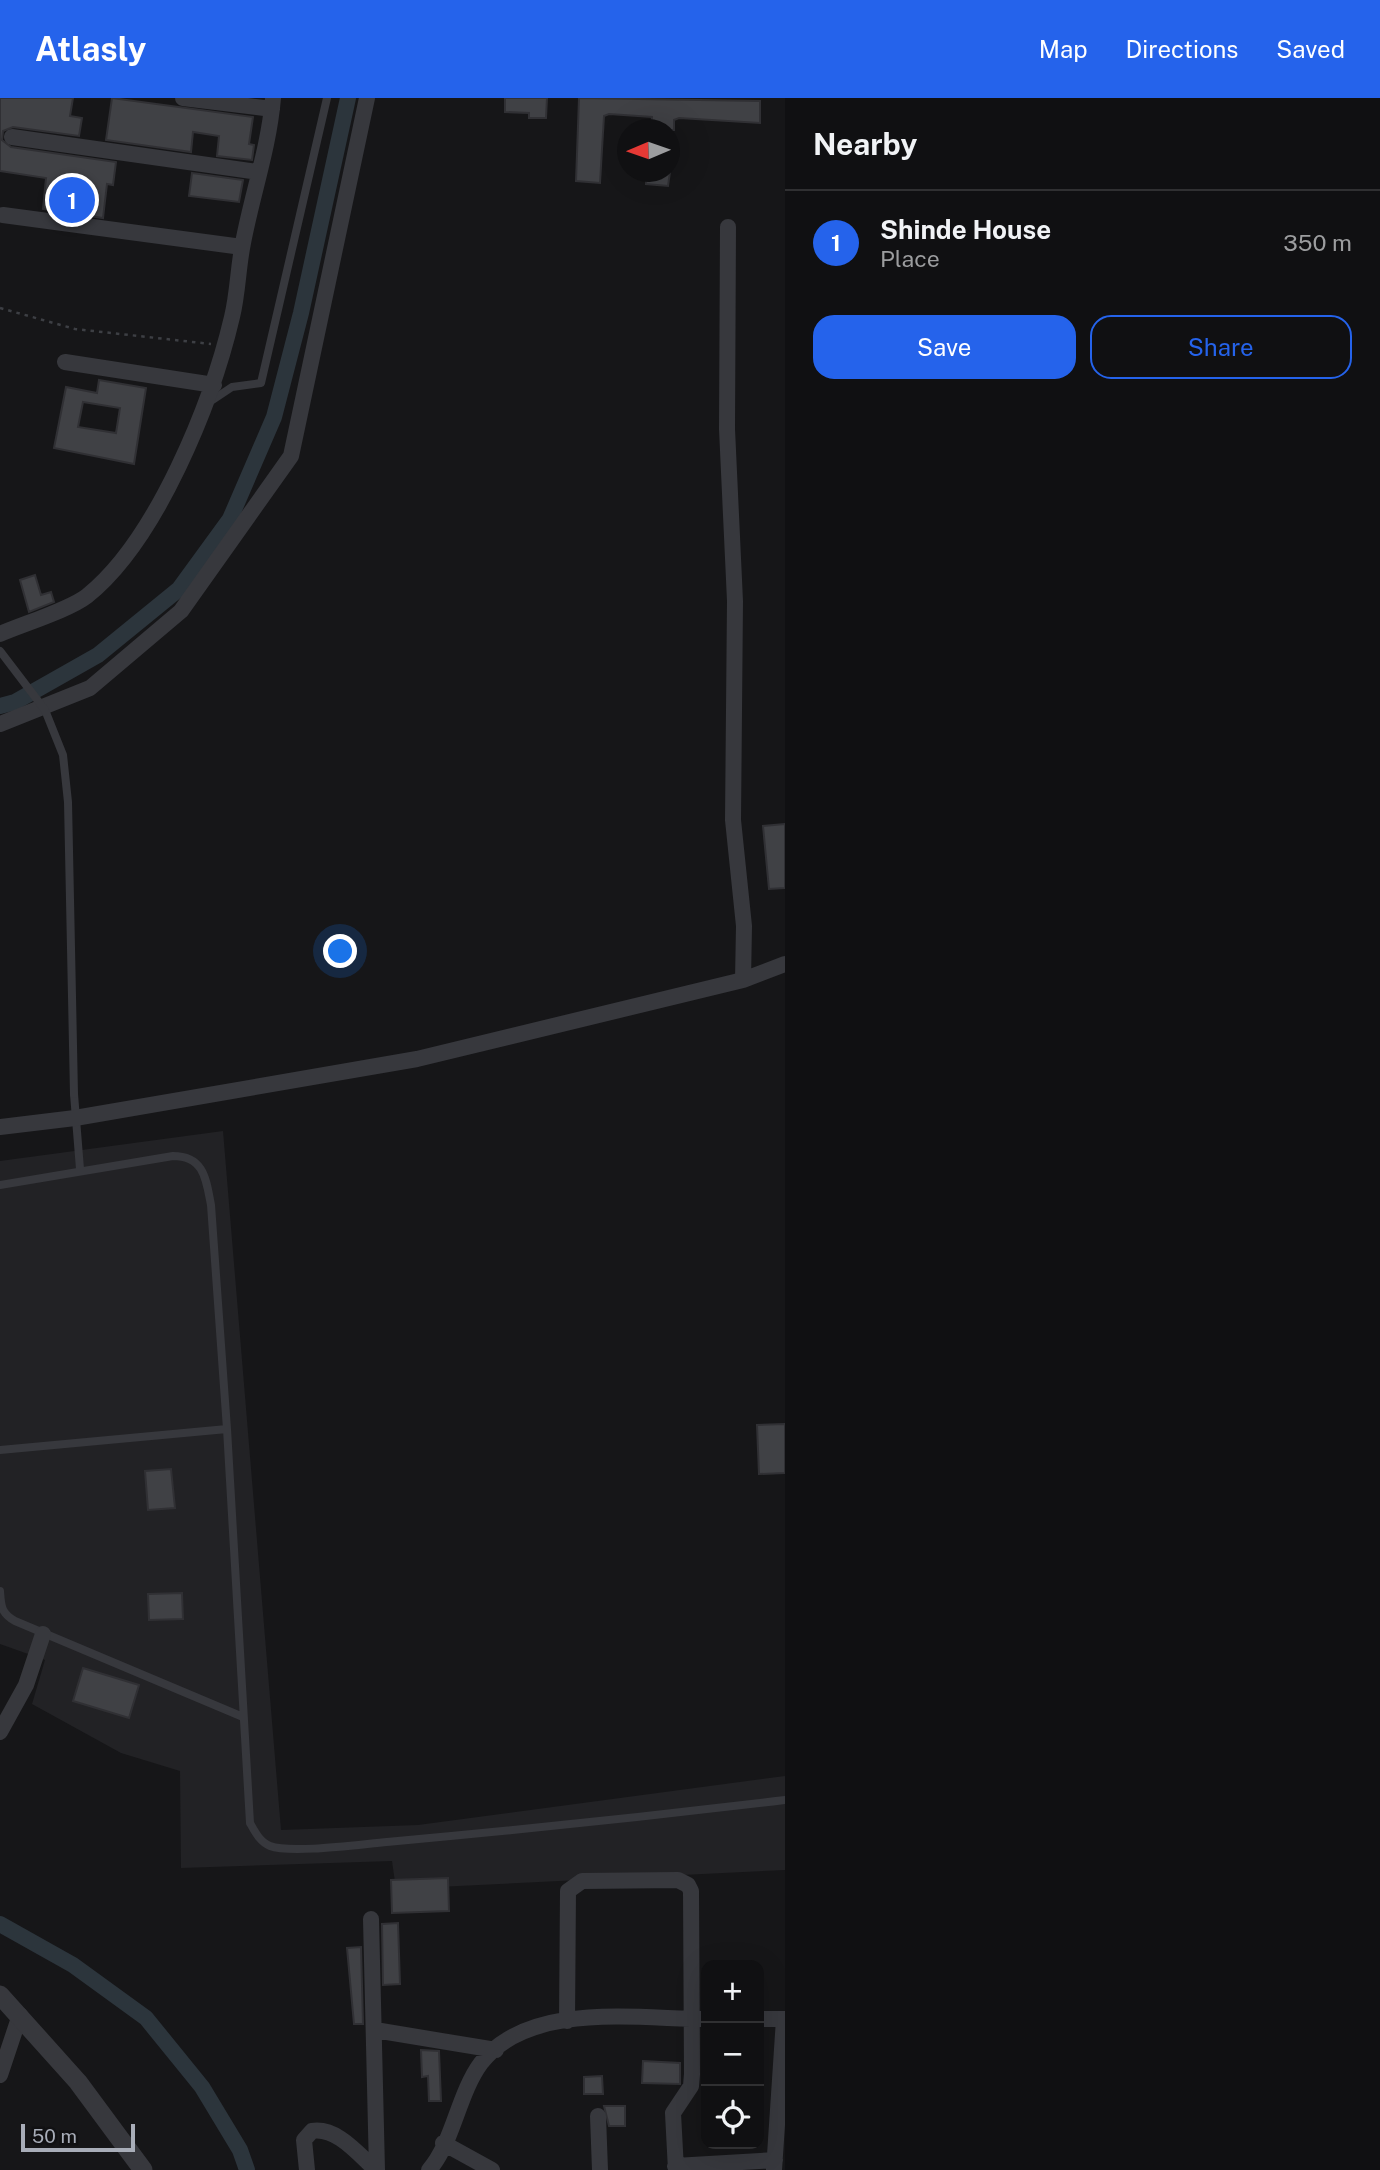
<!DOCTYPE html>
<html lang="en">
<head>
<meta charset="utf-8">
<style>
  :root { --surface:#101012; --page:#19191b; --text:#f1f3f6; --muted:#9c9d9f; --line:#303032; --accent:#2563eb }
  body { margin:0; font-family:"Public Sans",sans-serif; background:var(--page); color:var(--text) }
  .controls { position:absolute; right:21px; bottom:21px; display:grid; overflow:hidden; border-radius:14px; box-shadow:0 7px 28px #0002 }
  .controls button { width:63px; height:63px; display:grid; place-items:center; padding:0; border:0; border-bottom:2px solid var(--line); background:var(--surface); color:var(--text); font:35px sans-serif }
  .compass { position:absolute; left:617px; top:21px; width:63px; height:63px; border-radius:50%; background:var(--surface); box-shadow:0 7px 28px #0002; rotate:268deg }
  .scale { position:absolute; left:21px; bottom:18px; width:114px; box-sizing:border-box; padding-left:7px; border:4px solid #a8adb8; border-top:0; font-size:19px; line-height:24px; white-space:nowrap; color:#a8adb8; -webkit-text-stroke:5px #111113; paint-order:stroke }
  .you { position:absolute; left:341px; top:854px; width:24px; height:24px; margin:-18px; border:5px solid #fff; border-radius:50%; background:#1a73e8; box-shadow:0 0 0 10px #1a73e833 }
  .badge { display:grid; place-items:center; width:46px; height:46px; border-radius:50%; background:var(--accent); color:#fff; font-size:23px; font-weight:700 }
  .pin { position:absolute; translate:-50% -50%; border:4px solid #fff; box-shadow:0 2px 7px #0006 }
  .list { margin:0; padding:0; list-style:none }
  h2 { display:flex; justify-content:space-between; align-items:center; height:91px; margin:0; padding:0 28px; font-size:30px }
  h2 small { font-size:23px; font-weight:400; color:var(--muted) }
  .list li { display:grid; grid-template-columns:46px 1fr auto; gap:21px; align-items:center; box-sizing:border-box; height:105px; padding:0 28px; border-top:2px solid var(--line) }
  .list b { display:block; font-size:26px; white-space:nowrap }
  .list p { margin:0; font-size:23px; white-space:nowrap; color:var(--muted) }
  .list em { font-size:23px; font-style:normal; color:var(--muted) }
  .actions { display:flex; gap:14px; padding:21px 28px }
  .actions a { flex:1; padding:16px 0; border:2px solid var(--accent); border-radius:21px; text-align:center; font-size:24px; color:var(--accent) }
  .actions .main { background:var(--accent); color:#fff }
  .icon { flex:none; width:38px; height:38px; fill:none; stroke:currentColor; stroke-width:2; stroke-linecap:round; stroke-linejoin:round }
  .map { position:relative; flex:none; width:785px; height:2072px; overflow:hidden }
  header { display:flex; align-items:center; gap:42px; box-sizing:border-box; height:98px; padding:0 35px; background:var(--accent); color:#fff }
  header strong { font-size:33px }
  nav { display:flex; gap:38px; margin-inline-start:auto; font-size:24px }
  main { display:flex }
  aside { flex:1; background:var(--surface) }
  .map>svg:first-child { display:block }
  .built { fill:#222225 }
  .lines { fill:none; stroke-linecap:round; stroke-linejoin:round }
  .canal { stroke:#2c353c; stroke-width:16 }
  .building { fill:#404145; stroke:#303034; stroke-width:2; fill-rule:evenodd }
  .path { stroke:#3d3f44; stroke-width:2.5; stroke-dasharray:3.5 5; stroke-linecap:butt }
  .service { stroke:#37383d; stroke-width:8 }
  .minor { stroke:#37383d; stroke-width:16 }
  .tertiary { stroke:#37383d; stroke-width:19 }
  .service-bridge { stroke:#37383d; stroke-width:8 }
</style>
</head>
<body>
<header>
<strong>Atlasly</strong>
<nav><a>Map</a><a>Directions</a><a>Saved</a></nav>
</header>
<main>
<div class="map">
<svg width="785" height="2072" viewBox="0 0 785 2072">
  <rect width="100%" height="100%" fill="#161618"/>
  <path class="built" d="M223,1033L281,1732L418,1727L785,1678V1772L396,1791L392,1763L181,1770L180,1673L121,1655L32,1606L45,1562L0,1546V1063Z"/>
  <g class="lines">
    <path class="canal" d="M0,608L15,604L98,557L179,491L230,421L274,319L301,215L348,0
      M0,1826L73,1867L146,1920L202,1989L240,2052L247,2072"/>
  </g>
  <path class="building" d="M0,0H73L70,18L82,20L79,38L13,29L3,33L2,42L11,49L116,64L113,87L107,86L103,120L43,111L46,80L0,73Z
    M112,0L253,19L249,46L254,47L252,62L217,58L219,38L193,34L191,54L106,42Z
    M505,0H547L546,20H529V15L505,14Z
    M579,0L760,3V25L679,20L674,22V32H651L652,19L609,16L604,18L600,85L576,83Z
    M647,74H670L668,88L646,86Z
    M192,75L243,82L239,104L189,98Z
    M99,282L146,290L134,366L54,350L66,289L97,295ZM83,304L120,310L116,335L78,329Z
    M35,477L41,497L51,494L54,504L29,514L20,482Z
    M785,726V790L769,791L763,728Z
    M785,1326V1375L759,1376L757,1327Z
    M171,1371L175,1410L148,1412L145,1373Z
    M182,1495L183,1521L149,1522L148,1496Z
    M83,1570L139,1587L129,1620L73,1603Z
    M448,1780L449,1813L392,1815L391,1782Z
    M398,1825L400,1886L383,1887L382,1826Z
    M361,1849L363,1926H354L347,1850Z
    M421,1952L439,1953L441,2003H429L428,1978L422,1979Z
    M643,1963L680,1965V1986L642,1985Z
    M602,1978L603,1996H584V1979Z
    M604,2008H625V2028H609Z"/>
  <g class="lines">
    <path class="path" d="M0,210L75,231L211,246"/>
    <path class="service" d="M208,305L232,289L261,285L327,0
      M74,996L80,1071
      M0,1087L173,1058C204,1058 206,1081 211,1107L227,1331L250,1725C255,1734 260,1744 270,1748C291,1756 362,1746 387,1744C520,1732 653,1718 785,1702
      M0,1352L227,1331
      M0,1493C1,1508 1,1515 15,1523L243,1619"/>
    <path class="minor" d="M183,0L272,11
      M12,39L258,74
      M3,117L242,149
      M728,129L727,331L735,503L733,722L744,828L743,882
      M65,264L214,287
      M0,536C23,526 69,512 87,498C157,442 212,304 232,219C238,195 238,169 243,145C252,97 269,49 273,0
      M0,626L90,590L181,513L291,358L367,0
      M0,1029L75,1020L417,961L743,882L785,866
      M0,1634L26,1587L43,1536
      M371,1821L377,2072
      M759,1921H785
      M567,1923L568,1793L582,1783L678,1782L688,1787L691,1793L692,1976L691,1988L673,2015L676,2072
      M375,1932L496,1952
      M0,1977L20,1917
      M598,2018L600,2072
      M443,2045L492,2072
      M675,2068L775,2062
      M307,2072L304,2042L312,2033C337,2029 358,2056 376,2072
      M429,2072C453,2045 458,1996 481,1965C529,1903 638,1921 706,1921
      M774,2072L784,1921"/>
    <path class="tertiary" d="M0,1897L78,1984L143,2072"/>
    <path class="service-bridge" d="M0,553L45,612L63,657L68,704L74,996"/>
  </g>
</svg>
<div class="controls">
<button>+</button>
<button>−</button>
<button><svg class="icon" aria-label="locate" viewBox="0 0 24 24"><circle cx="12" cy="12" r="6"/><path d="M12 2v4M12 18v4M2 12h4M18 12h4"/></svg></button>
</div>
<svg class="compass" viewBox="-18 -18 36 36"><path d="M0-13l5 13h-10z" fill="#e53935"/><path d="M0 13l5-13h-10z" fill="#9c9d9f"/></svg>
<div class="scale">50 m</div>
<div class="you"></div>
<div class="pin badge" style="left:72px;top:102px">1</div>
</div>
<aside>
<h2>Nearby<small></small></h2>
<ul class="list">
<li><span class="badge">1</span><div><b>Shinde House</b><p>Place</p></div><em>350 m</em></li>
</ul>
<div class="actions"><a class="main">Save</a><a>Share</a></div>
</aside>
</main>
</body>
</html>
